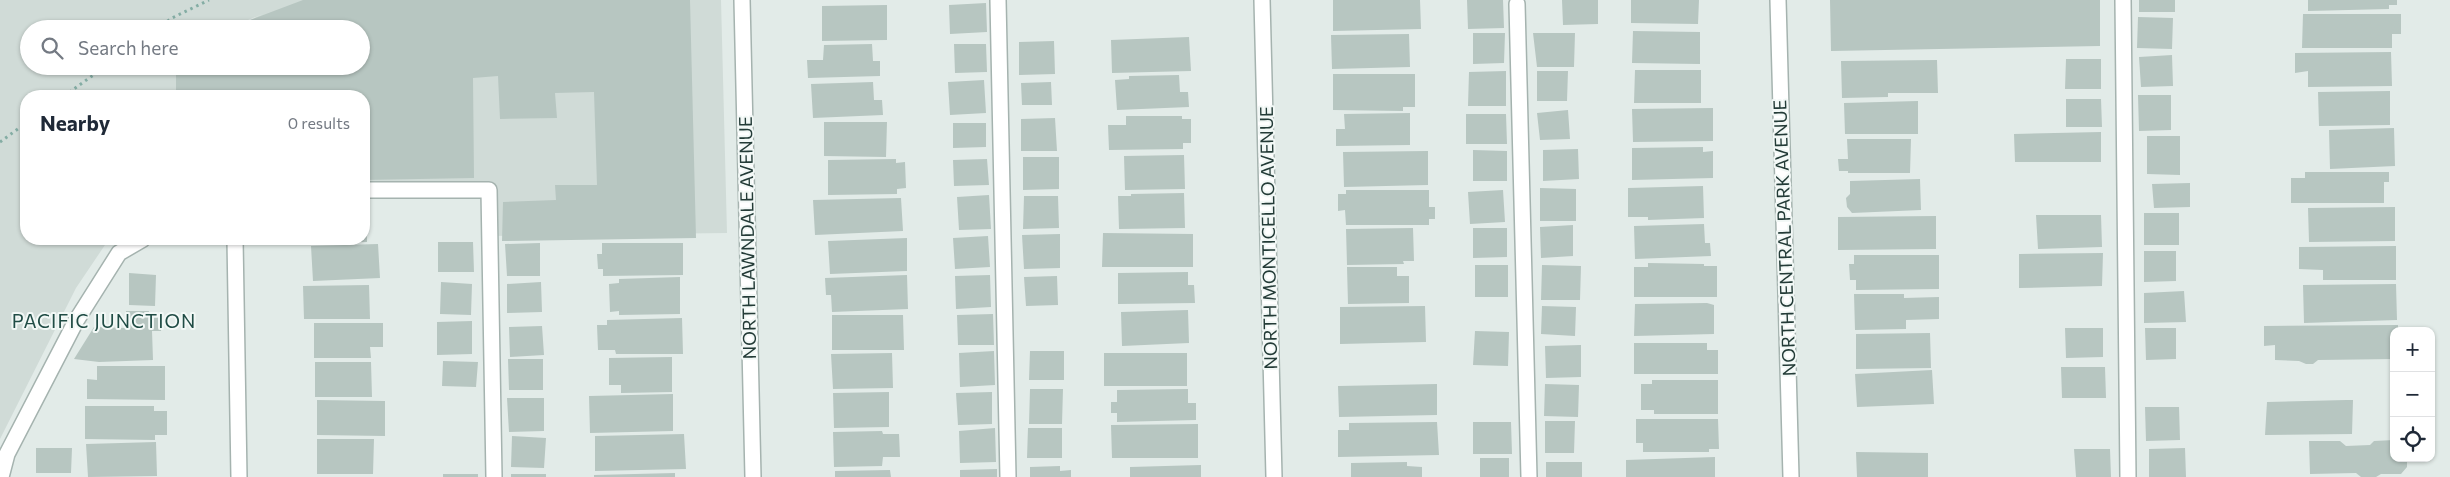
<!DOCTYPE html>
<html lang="en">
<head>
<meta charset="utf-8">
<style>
  :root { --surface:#fff; --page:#f2f2f3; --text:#1f2937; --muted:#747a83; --line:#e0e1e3 }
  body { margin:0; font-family:Commissioner,sans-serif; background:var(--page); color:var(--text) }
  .controls { position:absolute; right:15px; bottom:15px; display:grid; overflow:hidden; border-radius:10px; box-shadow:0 1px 4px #0004 }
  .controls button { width:45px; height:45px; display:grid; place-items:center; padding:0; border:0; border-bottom:1px solid var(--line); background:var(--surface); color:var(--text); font:25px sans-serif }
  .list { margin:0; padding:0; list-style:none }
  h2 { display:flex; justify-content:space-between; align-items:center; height:65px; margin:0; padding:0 20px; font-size:21px }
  h2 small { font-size:16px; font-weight:400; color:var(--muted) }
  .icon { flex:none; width:28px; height:28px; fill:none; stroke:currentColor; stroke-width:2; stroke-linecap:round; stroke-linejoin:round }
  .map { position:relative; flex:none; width:2450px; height:477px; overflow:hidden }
  .search { position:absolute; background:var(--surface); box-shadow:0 1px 4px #0004; left:20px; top:20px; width:350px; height:55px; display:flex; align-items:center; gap:12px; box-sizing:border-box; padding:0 18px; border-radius:28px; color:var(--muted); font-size:19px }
  .panel { position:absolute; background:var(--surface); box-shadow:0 1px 4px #0004; left:20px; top:90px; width:350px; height:155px; border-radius:20px }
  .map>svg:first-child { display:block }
  .built { fill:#d0dbd7; fill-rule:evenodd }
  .building { fill:#b7c6c1 }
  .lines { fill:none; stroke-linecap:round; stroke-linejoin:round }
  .minor-casing { stroke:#a5b3af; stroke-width:18 }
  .path { stroke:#84ada4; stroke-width:3; stroke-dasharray:2.5 4; stroke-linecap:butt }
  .minor { stroke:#fff; stroke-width:15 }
  .labels { text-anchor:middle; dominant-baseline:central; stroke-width:4; stroke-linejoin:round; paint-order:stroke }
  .street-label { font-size:18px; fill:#233b37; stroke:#f2f8f6 }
  .neighbourhood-label { font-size:19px; letter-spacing:1px; fill:#204c45; stroke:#f2f8f6 }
</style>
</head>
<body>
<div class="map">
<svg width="2450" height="477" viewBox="0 0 2450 477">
  <rect width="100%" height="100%" fill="#e2ebe8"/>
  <path class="built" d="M0,0H721L727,233L490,236L489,190H364V96H26V239H109L76,288L0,439ZM263,14L232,29H361V66H29V29H226Z"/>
  <path class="building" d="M303,0H690L696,238L502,241L503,202L556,200L555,185H597L594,92L555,93L557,118L500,119L498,76L473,78L474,178L364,180V96H176V66H361V29H226Z
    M1333,0H1420L1421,29L1333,31Z
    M1467,0H1503L1504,28L1468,29Z
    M1562,0H1598V24L1563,25Z
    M1631,0H1699L1698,24L1631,23Z
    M1830,0H2100V46L1831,51Z
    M2139,0H2175V12H2139Z
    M2308,0H2397V5H2389V9L2308,11Z
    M986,3L987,32L950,34L949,5Z
    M887,5V40L822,41V6Z
    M2303,14H2401V34H2392V48H2302Z
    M2138,17L2173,18L2172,49L2137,48Z
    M1633,31L1700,32V64L1632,63Z
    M1473,33H1505L1504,63L1473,64Z
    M1533,33H1575L1574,67H1537Z
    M1409,34L1410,67L1332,69L1331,35Z
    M1189,37L1191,71L1112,73L1111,40Z
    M1054,41L1055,74L1019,75V42Z
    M872,44L873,61H880V76L808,78L807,60H823L824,45Z
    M954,44H986L987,72L955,73Z
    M2391,52L2392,86L2308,87V71L2295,73V53Z
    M2172,55L2173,86L2141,87L2139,57Z
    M2066,59H2101V89H2065Z
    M1937,60L1938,93H1888V97L1842,98L1841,61Z
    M1635,70H1701V103H1634Z
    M1506,71V106H1468L1469,72Z
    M1537,71H1568L1567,101H1537Z
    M1333,74H1415V107H1403V111L1333,110Z
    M1179,75L1180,92H1188L1189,107L1117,110L1115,80L1129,79V76Z
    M984,80L986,113L950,115L948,82Z
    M873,82L874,100H882L883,115L813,118L811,84Z
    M1051,82L1052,105H1022L1021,83Z
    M2390,91V125L2319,126L2318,92Z
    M2138,95H2171V130L2139,131Z
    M2066,99H2101L2102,127H2066Z
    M1918,101V134H1845L1844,103Z
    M1713,108V141L1633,142L1632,109Z
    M1568,110L1570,139L1540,140L1537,113Z
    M1410,113V145L1336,146V129H1345L1344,114Z
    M1466,114H1506L1507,144H1466Z
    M1126,116H1182V119H1191V143H1183V149L1109,150L1108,125H1126Z
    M1055,118L1057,151H1021V119Z
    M824,122H887L886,157L824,156Z
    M953,123H986V147L953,148Z
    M2394,128L2395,166L2330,169L2329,130Z
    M2101,132V162H2015L2014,134Z
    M2147,136H2180V175L2147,174Z
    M1847,139H1911L1910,173H1848V171H1839L1838,159H1848Z
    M1703,147V152L1713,151V178L1632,180V148Z
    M1578,149L1579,179L1543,181V150Z
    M1473,150L1507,151V181H1473Z
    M1428,151V185L1344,187L1343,152Z
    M1184,155L1185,189L1125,190L1124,156Z
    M1023,157H1059V189L1023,190Z
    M896,159V163L905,162L906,188L897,189V194L828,195V160Z
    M987,159L989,185L954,186L953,160Z
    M2305,172H2389V182H2384V203H2291V178H2305Z
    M1920,179L1921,210L1852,213L1847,207L1846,198L1850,194V181Z
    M2190,183V207L2154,208L2152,184Z
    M1703,186L1704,218L1648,220V217H1628V188Z
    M1540,188L1576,189V221H1540Z
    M1346,190H1429V207H1435V219H1429V225H1346L1345,210L1338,211V194H1346Z
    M1503,190L1505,222L1470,224L1468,192Z
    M1184,193L1185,228L1119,229L1118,196H1131V194Z
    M989,195L991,229L959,230L957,197Z
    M1024,196H1058L1059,228L1023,229Z
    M901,198L903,231L815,235L813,200Z
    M364,207H367V242L303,243V239H364Z
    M2395,207V241L2309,242L2308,208Z
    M2144,213H2179V245H2144Z
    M2036,215H2101L2102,247L2038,249Z
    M1936,216V249L1838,250V217Z
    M1704,224L1705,243H1710L1711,256L1635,259L1634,226Z
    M1573,225V256L1541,258L1540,227Z
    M1413,228L1414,261H1403L1404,264L1347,265L1346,229Z
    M1473,228H1507V257L1473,258Z
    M1103,233L1193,234V267H1102Z
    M1060,234V268L1024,269L1022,235Z
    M988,236L990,267L955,269L953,238Z
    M907,238V271L830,274L828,241Z
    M438,242H473L474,272H438Z
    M540,243V276H507L505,244Z
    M602,243H683V275L603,276V269H598L597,254H602Z
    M378,244L380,278L313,281L311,246Z
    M2396,246V280H2323V270L2299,269V247Z
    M2144,251H2176V281L2144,282Z
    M2103,253L2102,286L2019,288V254Z
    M1854,255H1939V289L1856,290V280H1850L1849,264H1854Z
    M1648,263L1704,264V266H1717V297H1634V267H1648Z
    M1475,265H1508V297H1475Z
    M1542,265L1581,266L1580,300H1541Z
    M1347,267H1397V276H1409V303L1348,304Z
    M1188,272V285H1194L1195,303L1118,304V273Z
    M129,273L156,275L155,306L129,305Z
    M907,275L908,309L832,312L831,295H826L825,278Z
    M990,275L991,307L956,309L955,276Z
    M1057,276L1058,305L1026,306L1024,277Z
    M680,277V314L619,315V311L610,312L609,284L619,283V279Z
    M441,282L472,284L471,315L440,314Z
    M541,282L542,312L507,313V284Z
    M2396,284L2397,320L2304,323L2303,285Z
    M369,285L370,319H304L303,286Z
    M2184,291L2186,322L2144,323V293Z
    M1854,294H1904V298L1939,297V319L1906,320V329L1855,330Z
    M1707,303L1714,305V334L1634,336L1635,304Z
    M1425,306L1426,342L1340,344V307Z
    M1542,306L1576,307L1575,336L1541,334Z
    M1188,310L1189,343L1122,346L1121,312Z
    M126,311H149L148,317L162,318L161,331H152L153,360L99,362L74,359L94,327L126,328Z
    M993,314L994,345H958L957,315Z
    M832,315H903L904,350H832Z
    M682,318L683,354H616L615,350H598L597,325H607V320Z
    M472,321V354L437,355V322Z
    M314,323H383V347H370L371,358H314Z
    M2398,325V331H2394V359L2318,360L2313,364H2306L2299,361L2275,360V345L2264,346V326Z
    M542,326L544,355L510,357L509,327Z
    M2065,328H2103V357L2066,358Z
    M2145,328H2176V359L2146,360Z
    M1475,331L1509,332L1508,366L1473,365Z
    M1930,333L1931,368L1856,369V334Z
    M1634,343H1707V350H1718V374H1634Z
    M1581,345V377L1546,378L1545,346Z
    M994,351L995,385L960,387L959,353Z
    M1030,351H1064V380H1029Z
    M892,353L893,388L833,389L831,354Z
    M1104,353H1187V386H1104Z
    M672,357V392L621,393V385H609V358Z
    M508,359H543V390H509Z
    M443,361L478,362L476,387L442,386Z
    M315,362H371L372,397H315Z
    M97,366H165V400L87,399V379L97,380Z
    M2061,367H2105L2106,398H2062Z
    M1932,370L1934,404L1857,407L1855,374Z
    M1652,380H1718V414H1654V410H1641V384H1652Z
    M1437,384V415L1339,417L1338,386Z
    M1545,384L1579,385L1578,417L1544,416Z
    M1030,389H1063L1062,424H1029Z
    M1188,389V403H1196V420L1117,422V413H1111V402H1117V390Z
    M889,392V427L834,428L833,393Z
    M992,392V424L958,425L956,393Z
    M673,394V431L590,433L589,396Z
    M507,398H544V431L509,432Z
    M317,400L385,401V436L317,435Z
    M2346,400H2353L2352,434L2265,435L2267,402Z
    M85,406H154V411H167V435H155V440L85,439Z
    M2145,407H2179L2180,440L2146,441Z
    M1636,419H1718L1719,449H1709V452H1643V443H1636Z
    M1545,421H1575L1574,453H1545Z
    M1437,422L1439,455L1338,457V430H1349V423Z
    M1473,422H1511L1512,454H1473Z
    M1198,424V458H1112L1111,425Z
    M995,428L996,462L960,463L959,431Z
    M1028,428H1062V458H1027Z
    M882,431L883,434H899L900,457H883L882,466L834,467L833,432Z
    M684,434L686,469L595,471V436Z
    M512,436L546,438L544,468L511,467Z
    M317,439H374L373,474H317Z
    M2394,440V458H2407V467L2401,474H2381L2376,477H2361L2356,473L2310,474L2309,441H2340L2346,446L2370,445L2374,441Z
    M156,442L157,476L88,477L86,444Z
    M36,448H72L71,473H36Z
    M2185,448L2186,477H2149V449Z
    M2074,449H2110L2111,477H2076Z
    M1856,452L1928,453V477H1857Z
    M1715,457V477H1626V460Z
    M1480,458H1509V477H1480Z
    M1407,462V466L1422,467V477H1351V463Z
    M1546,462H1582V477H1546Z
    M1201,465V477H1130V467Z
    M1060,466V471L1071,470V477H1030V467Z
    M997,469V477H960V470Z
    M890,470L891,477H835V471Z
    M675,473V477H594V475Z
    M443,474H478V477H443Z
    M511,474H546V477H511Z"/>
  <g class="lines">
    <g class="minor-casing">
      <path id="minor" d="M742,0L753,477
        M998,0L1008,477
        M1262,0L1274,477
        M1778,0L1791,477
        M2123,0L2128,477
        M1517,4L1529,477
        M364,190H489L494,477
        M235,239L239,477
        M1,477L7,454L76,321L119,253L143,239"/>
    </g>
    <path class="path" d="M157,29L172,18L209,0
      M64,96L106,66
      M0,142L26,123"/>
    <use href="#minor" class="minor"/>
  </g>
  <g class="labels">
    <g class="street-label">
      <text transform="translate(747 238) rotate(-91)">NORTH LAWNDALE AVENUE</text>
      <text transform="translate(1268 238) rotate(-91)">NORTH MONTICELLO AVENUE</text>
      <text transform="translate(1784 238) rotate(-92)">NORTH CENTRAL PARK AVENUE</text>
    </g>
    <g class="neighbourhood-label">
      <text x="104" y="320">PACIFIC JUNCTION</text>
    </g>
  </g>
</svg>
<div class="controls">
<button>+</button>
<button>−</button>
<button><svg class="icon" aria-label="locate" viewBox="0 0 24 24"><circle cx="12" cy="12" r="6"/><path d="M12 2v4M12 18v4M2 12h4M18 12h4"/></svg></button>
</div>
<div class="search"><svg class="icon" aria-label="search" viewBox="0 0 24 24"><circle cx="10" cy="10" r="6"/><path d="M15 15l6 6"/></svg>Search here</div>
<section class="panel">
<h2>Nearby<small>0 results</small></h2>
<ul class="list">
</ul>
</section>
</div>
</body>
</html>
